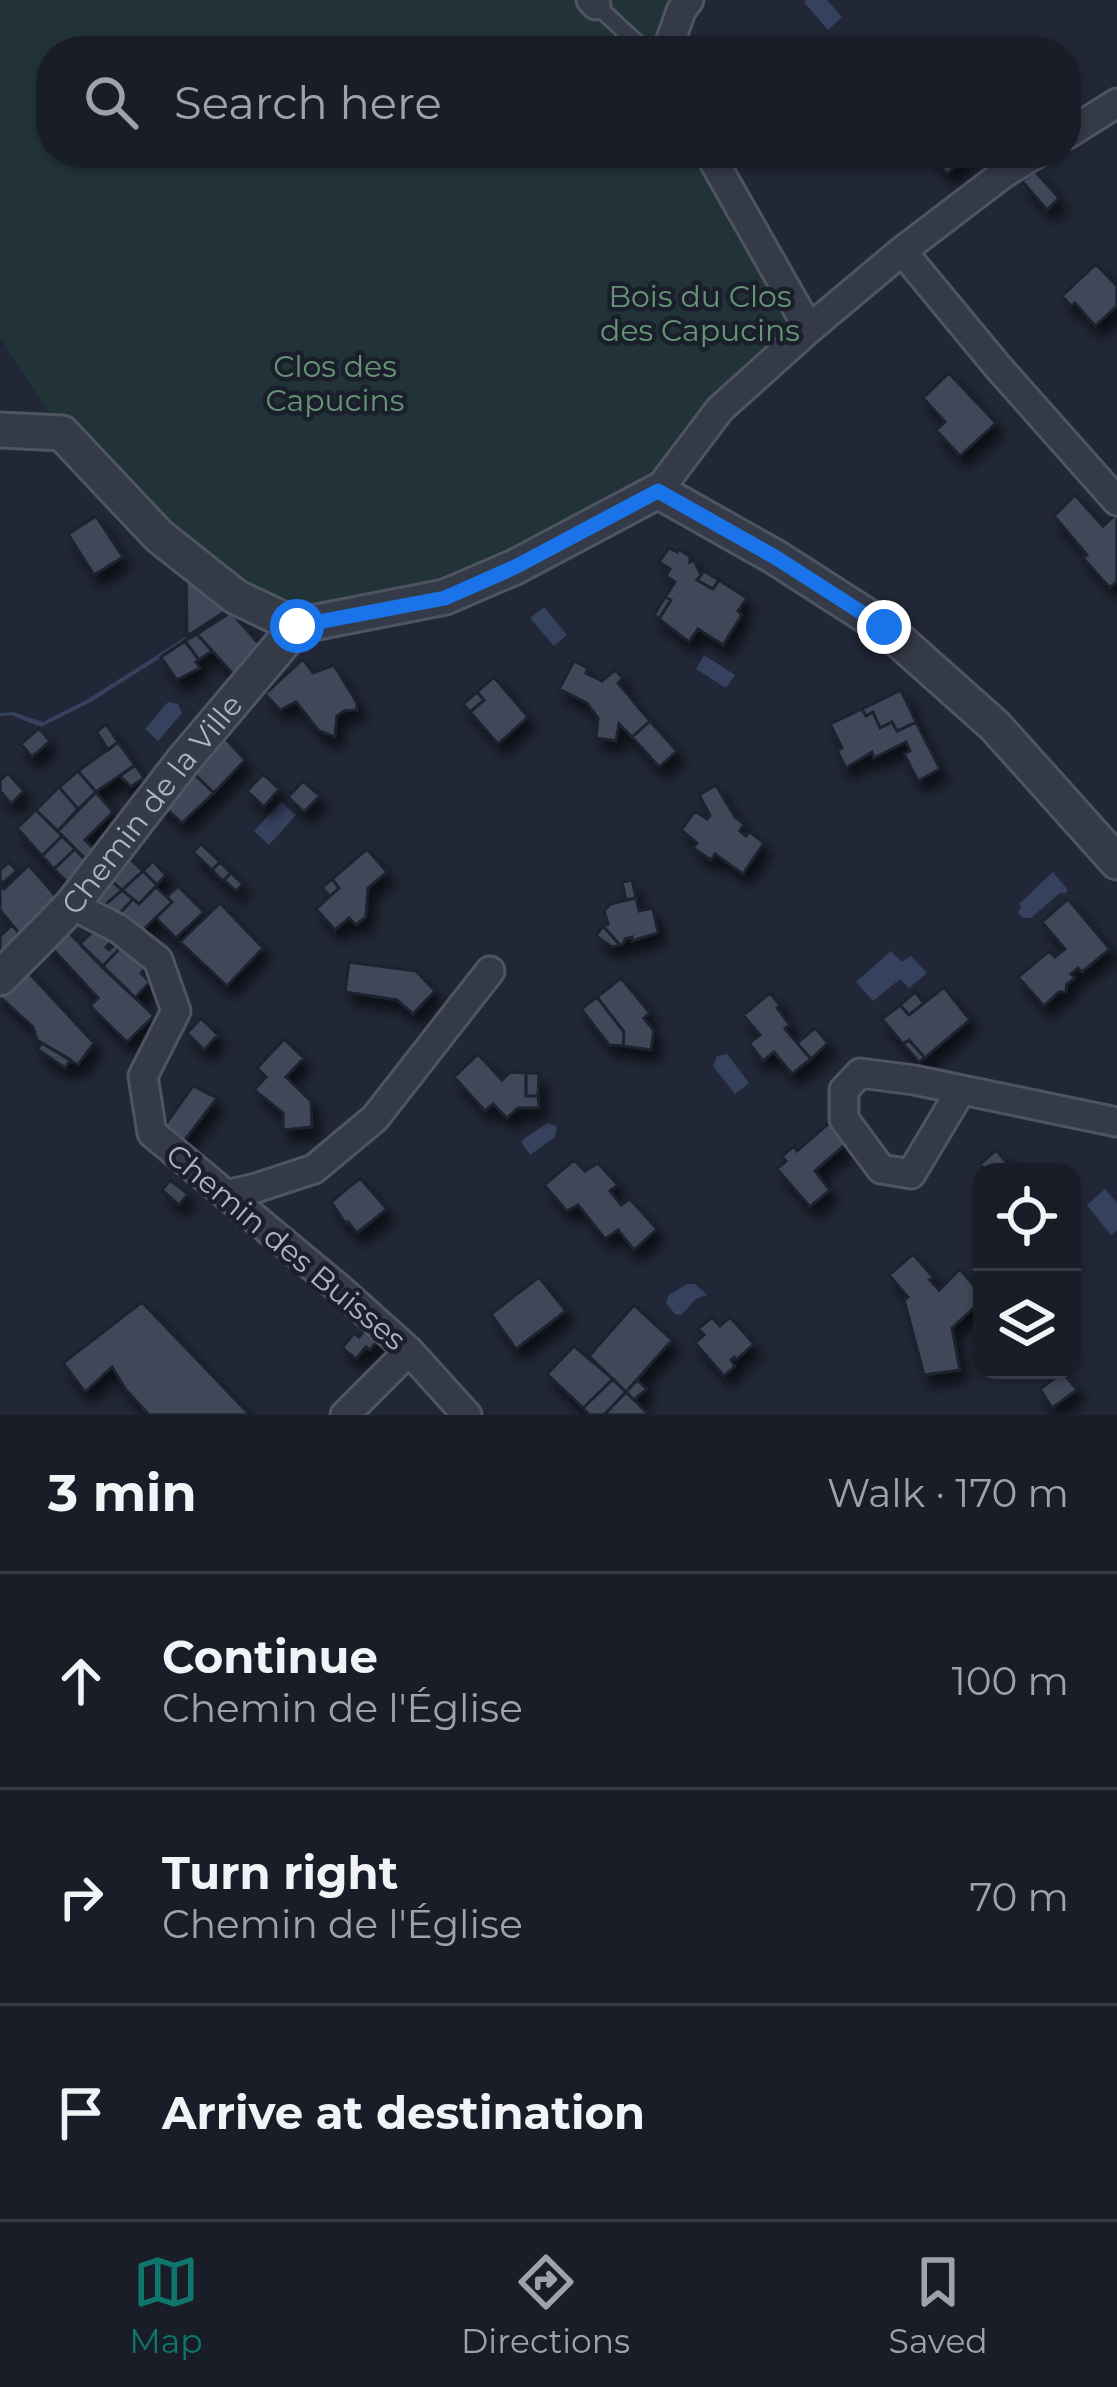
<!DOCTYPE html>
<html lang="en">
<head>
<meta charset="utf-8">
<style>
  :root { --surface:#191d28; --page:#262a34; --text:#f1f3f6; --muted:#9fa2a8; --line:#373b45; --accent:#0f766e }
  body { margin:0; font-family:Montserrat,sans-serif; background:var(--page); color:var(--text) }
  .controls { position:absolute; right:36px; bottom:36px; display:grid; overflow:hidden; border-radius:24px; box-shadow:0 3px 9px #0004 }
  .controls button { width:108px; height:108px; display:grid; place-items:center; padding:0; border:0; border-bottom:3px solid var(--line); background:var(--surface); color:var(--text); font:60px sans-serif }
  .stop { position:absolute; width:36px; height:36px; margin:-27px; border:9px solid #1a73e8; border-radius:50%; background:#fff }
  .stop.end { background:#1a73e8; border-color:#fff; box-shadow:0 3px 12px #0008 }
  .list { margin:0; padding:0; list-style:none }
  h2 { display:flex; justify-content:space-between; align-items:center; height:156px; margin:0; padding:0 48px; font-size:51px }
  h2 small { font-size:39px; font-weight:400; color:var(--muted) }
  .list li { display:grid; grid-template-columns:78px 1fr auto; gap:36px; align-items:center; box-sizing:border-box; height:216px; padding:0 48px; border-top:3px solid var(--line) }
  .list b { display:block; font-size:45px; white-space:nowrap }
  .list p { margin:0; font-size:39px; white-space:nowrap; color:var(--muted) }
  .list em { font-size:39px; font-style:normal; color:var(--muted) }
  .icon { flex:none; width:66px; height:66px; fill:none; stroke:currentColor; stroke-width:2; stroke-linecap:round; stroke-linejoin:round }
  .map { position:relative; flex:none; width:1117px; height:1415px; overflow:hidden }
  .search { position:absolute; background:var(--surface); box-shadow:0 3px 9px #0004; left:36px; right:36px; top:36px; height:132px; display:flex; align-items:center; gap:30px; box-sizing:border-box; padding:0 42px; border-radius:48px; color:var(--muted); font-size:45px }
  .sheet { height:804px; background:var(--surface) }
  nav { display:flex; justify-content:space-around; align-items:center; box-sizing:border-box; height:168px; border-top:3px solid var(--line); background:var(--surface); font-size:33px; color:var(--muted) }
  nav a { display:grid; justify-items:center; gap:6px }
  nav .on { color:var(--accent) }
  .map>svg:first-child { display:block }
  .green { fill:#223337 }
  .water { fill:#35415d }
  .building { fill:#3f4759; stroke:#1b212d; stroke-width:3; filter:url(#shadow) }
  .lines { fill:none; stroke-linecap:round; stroke-linejoin:round }
  .service-casing { stroke:#4e5462; stroke-width:20 }
  .minor-casing { stroke:#4e5462; stroke-width:33 }
  .tertiary-casing { stroke:#4e5462; stroke-width:39 }
  .service { stroke:#343a47; stroke-width:14 }
  .minor { stroke:#343a47; stroke-width:27 }
  .tertiary { stroke:#343a47; stroke-width:33 }
  .route { stroke:#1a73e8; stroke-width:15 }
  .labels { text-anchor:middle; dominant-baseline:central; stroke-width:9; stroke-linejoin:round; paint-order:stroke }
  .park-label { font-size:30px; fill:#679376; stroke:#1a1f2b }
  .street-label { font-size:30px; fill:#aeb4c4; stroke:#1a1f2b }
</style>
</head>
<body>
<div class="map">
<svg width="1117" height="1415" viewBox="0 0 1117 1415">
  <defs>
    <filter id="shadow"><feDropShadow dx="7" dy="11" stdDeviation="6" flood-color="#0009"/></filter>
  </defs>
  <rect width="100%" height="100%" fill="#212736"/>
  <path class="green" d="M0,0H689L667,51H51V153H709L809,329L658,491L515,567L297,626L236,597L62,433L0,337Z"/>
  <path class="water" d="M806,0H827L842,17L828,30L804,2Z
    M544,607L567,635L554,646L530,618Z
    M231,608V613L91,702L41,727L11,715L0,716V713L13,712L43,722L88,699Z
    M704,655L735,675L726,688L696,669Z
    M168,702L178,704L182,713L158,741L145,729Z
    M281,802L296,815L269,845L254,831Z
    M1053,872L1068,890L1064,894L1061,892L1031,918H1023L1018,913L1021,907L1019,904Z
    M891,951L902,962L911,956L927,973L909,988L900,979L873,1001L856,982Z
    M727,1054L749,1083L735,1094L713,1066L717,1056Z
    M547,1123L557,1126L555,1137L530,1155L521,1141Z
    M1105,1189L1117,1203V1230L1111,1235L1087,1205Z
    M687,1284H695L707,1295L696,1299L681,1315L675,1314L666,1303L669,1295Z"/>
  <path class="building" d="M929,153H972L947,174Z
    M1035,171L1059,198L1047,210L1022,181Z
    M1096,264L1117,286V306L1095,326L1075,303L1071,306L1062,296Z
    M949,373L996,423L960,456L936,430L945,422L923,398Z
    M1075,495L1103,526L1117,513V581L1110,588L1083,558L1087,555L1054,516Z
    M96,516L123,557L94,575L68,534Z
    M669,548L677,552L678,549L690,556V562L694,560L701,575L697,580L713,589L719,580L747,598L738,611L742,615L723,645L698,629L689,642L659,619L671,600L665,597L675,582L666,576L670,569L659,562Z
    M704,571L719,580L713,589L697,580Z
    M186,578L231,608L187,636Z
    M665,597L671,600L659,619L654,615Z
    M231,612L266,652L240,682L197,634Z
    M197,634L212,651L199,660L185,641Z
    M185,641L199,660L196,662L200,668L177,680L161,657Z
    M303,659L313,673L334,665L357,703V710L344,711L337,716L335,737L319,731L296,702L280,710L265,694Z
    M574,661L588,668L586,673L602,681L615,670L623,678L618,683L650,721L632,737L619,724L616,741L596,738L598,718L587,703L559,689Z
    M494,677L528,717L498,744L470,712L484,700L477,692Z
    M901,690L916,722L897,731L892,722L880,728L873,712L866,716L862,709Z
    M477,692L484,700L470,712L463,704Z
    M862,709L866,716L873,712L880,728L892,722L897,731L916,722L940,769L918,781L904,754L910,751L906,742L874,758L872,752L846,768L837,751L842,748L830,724Z
    M650,721L677,751L659,767L632,737Z
    M106,724L118,742L108,750L97,732Z
    M39,728L50,741L32,757L21,744Z
    M219,731L245,760L214,793L185,765Z
    M118,742L135,765L96,792L78,771Z
    M135,765L144,778L131,787L120,776Z
    M185,765L214,793L182,823L158,801Z
    M78,771L96,792L78,809L59,787Z
    M8,773L24,791L11,804L0,791V780Z
    M263,774L279,789L264,807L247,791Z
    M303,781L320,796L304,812L288,797Z
    M716,785L735,817L744,824L740,831L746,836L749,831L764,843L743,874L715,854L711,860L693,848L697,843L681,830L695,811L707,819L710,815L699,795Z
    M59,787L78,809L58,831L36,810Z
    M96,792L113,812L85,840L100,855L90,864L58,831Z
    M36,810L62,836L42,856L17,828Z
    M62,836L75,849L54,869L42,856Z
    M201,844L220,862L212,870L193,852Z
    M75,849L88,863L68,883L54,869Z
    M367,849L387,872L368,888L366,917L356,925L349,918L335,930L316,909L339,888L332,879Z
    M125,854L143,871L122,890L105,875Z
    M153,861L166,875L157,885L143,871Z
    M9,862L17,871L3,883L0,880V870Z
    M220,862L231,873L223,881L212,870Z
    M29,865L59,900L22,937L0,910V885L4,889Z
    M143,871L157,885L139,904L122,890Z
    M231,873L243,884L236,891L224,880Z
    M105,875L122,890L105,905L87,894Z
    M332,879L339,888L330,896L322,888Z
    M632,880L636,898L626,900L622,882Z
    M178,886L204,912L176,938L156,918L172,902L167,897Z
    M156,887L172,902L141,932L119,914L133,899L139,904Z
    M122,890L133,899L119,914L105,905Z
    M636,898L639,911L653,908L658,933L632,941V937L625,939L624,943L620,945L603,926L608,924L604,911L610,904Z
    M1068,899L1110,949L1082,972L1078,968L1071,974L1075,978L1067,984L1066,992H1059L1044,1006L1018,977L1049,951L1055,957L1065,949L1042,922Z
    M220,903L263,948L227,986L180,942Z
    M12,925L22,937L0,960V936Z
    M603,926L620,945L612,947L596,936Z
    M63,927L154,1016L127,1042L90,1006L98,998L47,943Z
    M96,928L111,942L106,947L109,950L119,941L123,945L102,967L80,944Z
    M123,945L144,969L141,973L150,982L135,998L102,967Z
    M19,962L94,1043L78,1065L37,1040L33,1027L0,997V983Z
    M349,962L416,971L435,991L413,1014L397,1000L345,992Z
    M621,978L650,1013L644,1018L654,1031L651,1050L623,1046L624,1032L597,997Z
    M944,987L970,1020L925,1058L909,1040L903,1044L882,1019L900,1005L909,1015Z
    M915,992L924,1003L909,1015L900,1005Z
    M770,993L780,1005L777,1008L790,1025L785,1029L811,1059L792,1074L774,1052L763,1061L749,1043L760,1035L743,1015Z
    M597,997L624,1032L623,1046L609,1045L581,1009Z
    M201,1018L218,1035L204,1050L187,1033Z
    M815,1028L828,1043L811,1059L797,1043Z
    M284,1039L304,1058L286,1077L311,1101L312,1127L283,1130V1113L254,1090L266,1077L257,1068Z
    M909,1040L925,1058L919,1062L903,1044Z
    M42,1043L71,1060L65,1068L37,1049Z
    M478,1054L502,1080L510,1072L526,1073V1096H538L539,1108H518L507,1118L493,1104L485,1111L454,1077Z
    M526,1073H539L538,1096H526Z
    M193,1086L217,1098L178,1149L158,1135Z
    M829,1123L846,1144L815,1171L830,1190L810,1207L777,1169L786,1161L782,1156L794,1146L797,1151Z
    M996,1150L1015,1172H987L980,1164Z
    M574,1160L585,1171L598,1163L618,1185L610,1191L621,1205L630,1199L657,1229L634,1250L618,1230L605,1239L578,1205L567,1211L544,1185Z
    M360,1178L387,1209L357,1233L348,1222L346,1224L331,1202Z
    M170,1180L188,1194L179,1205L162,1190Z
    M913,1254L934,1278L930,1280L939,1290L960,1269L982,1295V1306L977,1310L975,1307L952,1328L960,1370L924,1375L904,1300L908,1297L889,1275Z
    M539,1277L566,1311L516,1349L491,1314Z
    M142,1302L250,1415H149L126,1390L112,1367L85,1392L63,1363Z
    M634,1305L672,1340L626,1392L589,1356Z
    M712,1317L720,1326L730,1317L754,1344L736,1360L734,1357L731,1360L735,1366L724,1376L695,1343L704,1335L698,1329Z
    M368,1326L381,1337L370,1350L366,1347L356,1359L342,1348L354,1333L359,1337Z
    M574,1346L613,1379L583,1408L547,1374Z
    M1063,1372L1077,1390L1052,1408L1040,1389Z
    M613,1379L626,1392L604,1415H589L583,1408Z
    M637,1380L647,1389L634,1400L626,1392Z
    M626,1392L649,1415H604Z"/>
  <g class="lines">
    <g class="service-casing">
      <path id="service" d="M596,5L646,51"/>
    </g>
    <g class="minor-casing">
      <path id="minor" d="M591,0L596,5
        M667,51L681,11L689,0
        M1066,135L1117,103
        M709,153L809,329
        M902,251L998,367L1117,501
        M658,491L720,409L809,329L902,251L1003,174L1037,153
        M72,905L119,929L158,960L176,1011L143,1076L152,1133L341,1290L409,1351L467,1415
        M960,1092L911,1174L881,1169L844,1119V1090L860,1073L914,1080L1117,1122
        M226,1195L256,1188L314,1169L375,1118L490,971
        M345,1415L409,1351"/>
    </g>
    <g class="tertiary-casing">
      <g id="tertiary">
        <path d="M0,430L62,433L159,536L236,597L297,626L445,597L515,567L658,491L775,557L884,627L995,726L1117,862"/>
        <path id="s1" d="M0,978L72,905L183,761L297,626"/>
      </g>
    </g>
    <use href="#service" class="service"/>
    <use href="#minor" class="minor"/>
    <use href="#tertiary" class="tertiary"/>
  </g>
  <g class="lines">
    <path class="route" d="M297,626L445,598L515,567L658,491L775,557L884,627"/>
  </g>
  <g class="labels">
    <g class="park-label">
      <text x="700" y="296">Bois du Clos<tspan x="700" dy="34">des Capucins</tspan></text>
      <text x="335" y="366">Clos des<tspan x="335" dy="34">Capucins</tspan></text>
    </g>
    <g class="street-label">
      <text stroke="none"><textPath href="#s1" startOffset="231">Chemin de la Ville</textPath></text>
      <text transform="translate(286 1247) rotate(40)">Chemin des Buisses</text>
    </g>
  </g>
</svg>
<div class="controls">
<button><svg class="icon" aria-label="locate" viewBox="0 0 24 24"><circle cx="12" cy="12" r="6"/><path d="M12 2v4M12 18v4M2 12h4M18 12h4"/></svg></button>
<button><svg class="icon" aria-label="layers" viewBox="0 0 24 24"><path d="M12 4l9 5-9 5-9-5zM3 14l9 5 9-5"/></svg></button>
</div>
<div class="stop" style="left:297px;top:626px"></div>
<div class="stop end" style="left:884px;top:627px"></div>
<div class="search"><svg class="icon" aria-label="search" viewBox="0 0 24 24"><circle cx="10" cy="10" r="6"/><path d="M15 15l6 6"/></svg>Search here</div>
</div>
<section class="sheet">
<h2>3 min<small>Walk · 170 m</small></h2>
<ul class="list">
<li><svg class="icon" aria-label="ahead" viewBox="0 0 24 24"><path d="M12 20V5M6 11l6-6 6 6"/></svg><div><b>Continue</b><p>Chemin de l'Église</p></div><em>100 m</em></li>
<li><svg class="icon" aria-label="right" viewBox="0 0 24 24"><path d="M7 20v-9h11M14 6l5 5-5 5"/></svg><div><b>Turn right</b><p>Chemin de l'Église</p></div><em>70 m</em></li>
<li><svg class="icon" aria-label="arrive" viewBox="0 0 24 24"><path d="M6 21V4h12l-3 4 3 4H6"/></svg><div><b>Arrive at destination</b></div></li>
</ul>
</section>
<nav>
<a class="on"><svg class="icon" aria-label="map" viewBox="0 0 24 24"><path d="M3 6l6-2 6 2 6-2v14l-6 2-6-2-6 2zM9 4v14M15 6v14"/></svg>Map</a>
<a><svg class="icon" aria-label="directions" viewBox="0 0 24 24"><path d="M12 3l9 9-9 9-9-9zM9 14v-3h6M13 9l2 2-2 2"/></svg>Directions</a>
<a><svg class="icon" aria-label="saved" viewBox="0 0 24 24"><path d="M7 4h10v16l-5-4-5 4z"/></svg>Saved</a>
</nav>
</body>
</html>
